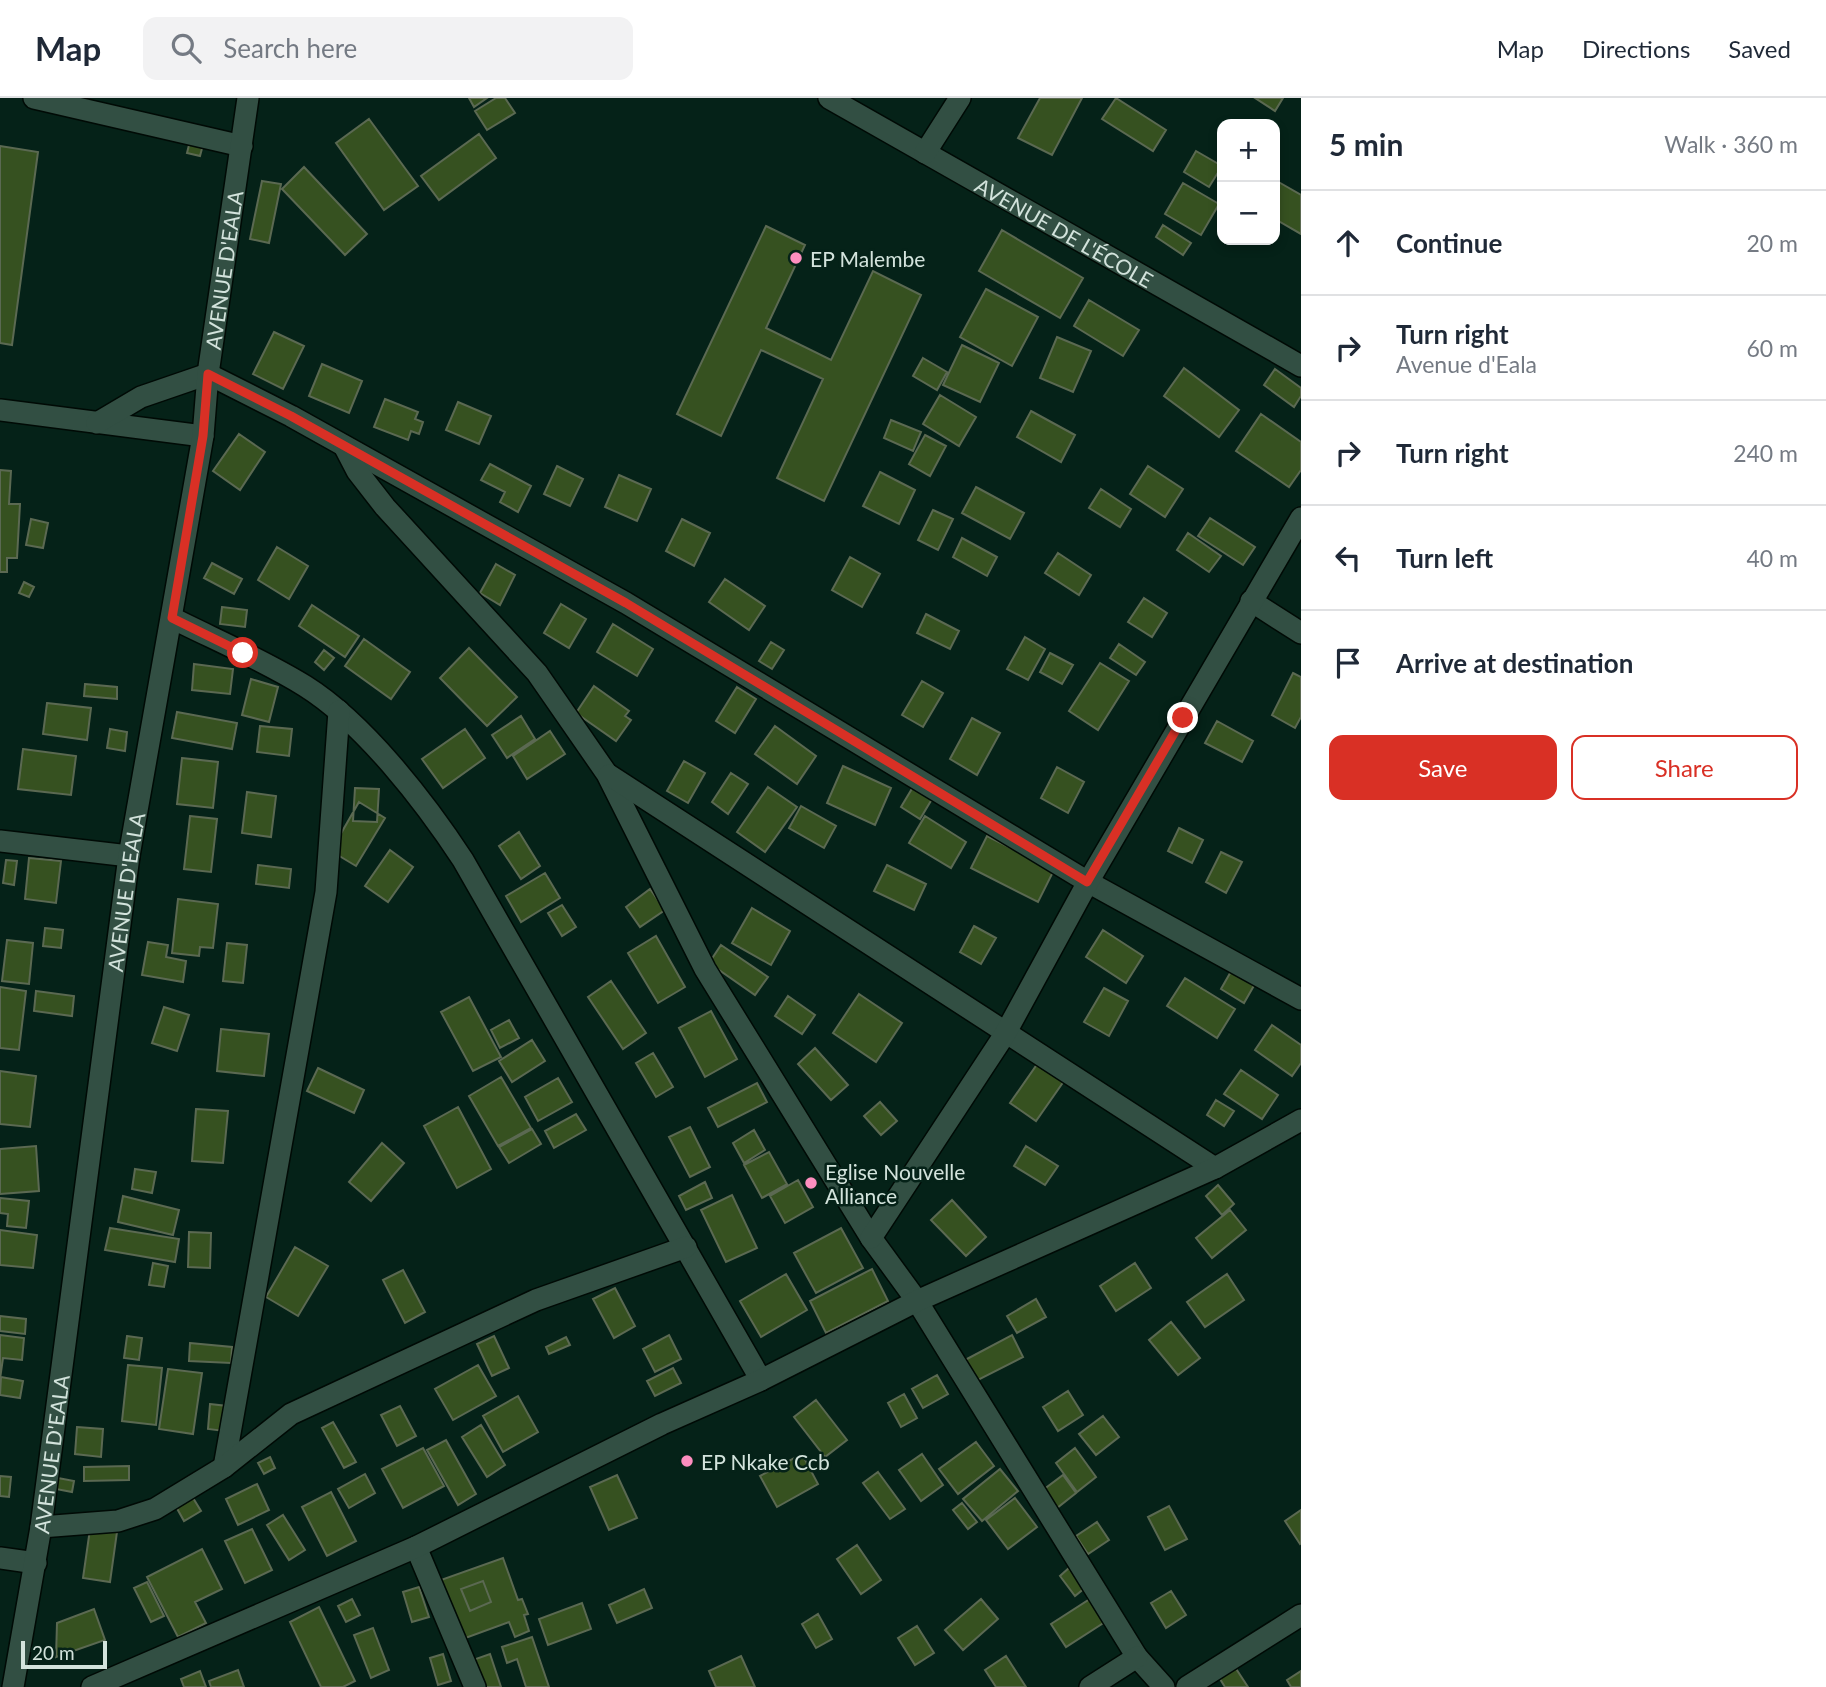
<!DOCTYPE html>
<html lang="en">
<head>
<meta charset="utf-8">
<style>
  :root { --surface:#fff; --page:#f2f2f3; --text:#1f2937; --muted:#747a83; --line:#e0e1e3; --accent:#d93025 }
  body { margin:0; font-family:Lato,sans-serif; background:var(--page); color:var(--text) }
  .controls { position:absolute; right:21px; top:21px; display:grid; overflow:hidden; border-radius:14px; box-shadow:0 4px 10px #0003 }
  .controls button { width:63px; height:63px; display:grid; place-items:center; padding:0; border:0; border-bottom:2px solid var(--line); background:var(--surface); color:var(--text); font:35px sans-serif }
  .scale { position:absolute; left:21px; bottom:18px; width:86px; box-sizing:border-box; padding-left:7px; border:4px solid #d3e3dc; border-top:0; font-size:19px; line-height:24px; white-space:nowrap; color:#d3e3dc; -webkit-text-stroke:5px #052218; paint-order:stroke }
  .stop { position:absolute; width:21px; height:21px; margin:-16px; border:5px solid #d93025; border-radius:50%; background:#fff }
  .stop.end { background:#d93025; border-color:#fff; box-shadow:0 2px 7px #0008 }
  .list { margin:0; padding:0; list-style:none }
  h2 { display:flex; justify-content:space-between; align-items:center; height:91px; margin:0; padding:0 28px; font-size:30px }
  h2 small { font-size:23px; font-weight:400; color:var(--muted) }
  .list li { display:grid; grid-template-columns:46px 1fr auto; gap:21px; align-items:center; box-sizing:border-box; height:105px; padding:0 28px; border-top:2px solid var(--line) }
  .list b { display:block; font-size:26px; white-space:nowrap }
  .list p { margin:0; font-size:23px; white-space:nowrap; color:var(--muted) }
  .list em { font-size:23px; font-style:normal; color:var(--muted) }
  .actions { display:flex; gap:14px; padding:21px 28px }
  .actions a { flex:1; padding:16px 0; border:2px solid var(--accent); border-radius:14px; text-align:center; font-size:24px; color:var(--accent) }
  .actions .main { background:var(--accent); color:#fff }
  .icon { flex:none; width:38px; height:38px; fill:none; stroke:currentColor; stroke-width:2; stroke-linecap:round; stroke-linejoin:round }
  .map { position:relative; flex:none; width:1301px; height:1589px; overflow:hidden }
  header { display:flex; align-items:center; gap:42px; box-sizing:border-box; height:98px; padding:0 35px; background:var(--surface); border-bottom:2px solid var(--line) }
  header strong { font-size:33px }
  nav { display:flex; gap:38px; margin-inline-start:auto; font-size:24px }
  .search { width:490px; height:63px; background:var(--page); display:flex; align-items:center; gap:18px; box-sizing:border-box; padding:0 24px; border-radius:14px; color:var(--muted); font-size:26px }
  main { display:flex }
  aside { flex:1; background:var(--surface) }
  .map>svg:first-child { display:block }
  .building { fill:#365120; stroke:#5b6952; stroke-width:2; fill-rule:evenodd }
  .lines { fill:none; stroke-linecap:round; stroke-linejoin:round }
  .minor-casing { stroke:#000a05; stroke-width:24 }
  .minor { stroke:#324f43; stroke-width:21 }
  .route { stroke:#d93025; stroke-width:9 }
  .poi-dot { fill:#fd8ebf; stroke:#052218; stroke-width:2.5 }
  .labels { text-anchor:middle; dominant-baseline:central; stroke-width:5; stroke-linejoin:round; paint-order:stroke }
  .street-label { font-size:21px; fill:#d3e3dc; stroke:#052218 }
  .poi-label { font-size:21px; fill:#d3e3dc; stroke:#052218; text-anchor:start }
</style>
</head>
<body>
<header>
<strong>Map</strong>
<div class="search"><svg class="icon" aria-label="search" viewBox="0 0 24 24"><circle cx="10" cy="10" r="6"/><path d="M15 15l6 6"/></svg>Search here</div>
<nav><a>Map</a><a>Directions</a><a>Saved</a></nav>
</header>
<main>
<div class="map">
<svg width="1301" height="1589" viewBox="0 0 1301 1589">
  <rect width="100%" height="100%" fill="#052218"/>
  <path class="building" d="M469,0H487L474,9Z
    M496,0H505L515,15L487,32L475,13Z
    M1040,0H1082L1052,57L1018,40Z
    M1116,0L1166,32L1153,53L1102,21Z
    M1255,0H1283L1275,13Z
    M369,21L418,88L384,112L336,45Z
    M479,36L496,60L439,102L421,78Z
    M191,39L204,43L200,58L187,55Z
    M0,48L38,54L12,247L0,245Z
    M1196,53L1222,68L1209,89L1184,74Z
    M304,69L367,136L345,157L282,91Z
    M1275,82L1301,97V136L1275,121Z
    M262,83L281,86L269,145L250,141Z
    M1183,85L1219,106L1201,137L1165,116Z
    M1163,127L1191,145L1183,157L1156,139Z
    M766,128L805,147L766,230L831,262L873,173L921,197L824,403L777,380L823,281L761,252L721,338L677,316Z
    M1002,132L1083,180L1060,220L979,173Z
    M986,191L1038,219L1012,268L960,239Z
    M1089,202L1139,232L1123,258L1074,228Z
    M274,234L304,248L283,291L253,276Z
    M1057,239L1091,253L1073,294L1040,280Z
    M962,247L999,265L980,304L943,287Z
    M923,260L947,274L937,292L913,278Z
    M322,266L362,283L349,315L309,298Z
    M1184,270L1239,312L1219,339L1164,298Z
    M1275,271L1301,290V298L1294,309L1264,287Z
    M940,297L976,319L959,348L923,326Z
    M385,301L418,314L415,321L423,324L419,336L411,333L408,342L374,329Z
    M458,304L491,318L479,346L446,332Z
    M1031,313L1075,337L1061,364L1017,339Z
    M1261,316L1301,344V372L1289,389L1236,353Z
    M891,322L921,334L913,353L884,340Z
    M239,336L265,354L240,392L213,373Z
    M925,337L946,348L930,378L909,366Z
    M490,366L531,388L518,414L500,404L505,394L481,382Z
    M557,368L583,381L570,408L544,396Z
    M1148,368L1183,391L1165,419L1130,396Z
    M0,372L11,373L9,406H20L17,460H7V474H0Z
    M880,374L915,392L899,426L863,408Z
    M619,377L651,391L637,423L605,409Z
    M976,389L1024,415L1010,441L962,415Z
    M1101,391L1131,411L1120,429L1089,410Z
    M933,412L953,421L938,452L918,442Z
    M1210,420L1255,449L1243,467L1198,438Z
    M31,421L48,425L43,450L26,447Z
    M682,421L710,435L694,468L666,453Z
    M1188,435L1221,458L1209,474L1177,452Z
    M962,440L997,459L987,478L953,459Z
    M277,449L308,468L289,501L258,482Z
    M1058,455L1091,477L1079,497L1045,475Z
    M850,459L880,476L862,509L832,492Z
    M212,465L242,481L234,496L204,480Z
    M496,466L515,477L500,507L480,495Z
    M725,481L765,508L749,532L709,504Z
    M24,484L34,489L29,499L19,495Z
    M1144,500L1167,515L1152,539L1128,524Z
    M561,506L586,521L569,550L544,535Z
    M312,507L359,538L345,559L299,528Z
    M222,509L247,512L245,529L220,526Z
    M926,516L959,533L950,551L917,535Z
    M613,526L653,551L637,578L597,554Z
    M1025,539L1045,551L1028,582L1007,571Z
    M364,541L410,574L391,601L345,568Z
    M771,544L784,552L772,571L759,563Z
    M1119,546L1145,564L1136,577L1110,560Z
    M469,550L517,599L487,628L440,580Z
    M324,552L334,560L324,572L315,564Z
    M1050,555L1073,567L1062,586L1040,574Z
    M1100,565L1129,583L1098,632L1069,613Z
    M194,566L233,571L230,596L192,592Z
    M1293,575L1301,579V619L1295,630L1272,617Z
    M251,581L278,589L269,624L242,617Z
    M922,583L943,595L923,629L902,617Z
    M85,586L117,589V601L84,598Z
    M594,588L629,613L625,618L631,622L616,643L576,615Z
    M737,589L756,601L735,635L716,623Z
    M47,605L91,610L87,642L43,636Z
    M177,614L237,625L232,651L172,640Z
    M521,618L535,641L507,660L492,637Z
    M972,620L1000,635L977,677L950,661Z
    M1217,623L1253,643L1242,664L1205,645Z
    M260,628L292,631L289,658L257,654Z
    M775,628L816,658L797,686L755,656Z
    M110,631L127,634L125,653L107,650Z
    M465,631L485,660L443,690L422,661Z
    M550,633L565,656L527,681L513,658Z
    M23,651L76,658L71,697L18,691Z
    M182,660L218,664L213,710L177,706Z
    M684,663L705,675L688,705L667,693Z
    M843,668L891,690L875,727L827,705Z
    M1057,669L1084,684L1068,715L1041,700Z
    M731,675L748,686L728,716L712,704Z
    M768,689L797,709L765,754L737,734Z
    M913,689L932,701L920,721L901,709Z
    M355,690L379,691L377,724L353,723Z
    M247,694L276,698L271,739L242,735Z
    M359,704L385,720L356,768L331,753Z
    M801,708L836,728L824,750L789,730Z
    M190,718L217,721L211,774L184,771Z
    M925,718L966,744L951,770L909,745Z
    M1179,730L1203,742L1192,765L1168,753Z
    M519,734L540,768L521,781L499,748Z
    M987,738L1054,772L1038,804L971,770Z
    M390,752L413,769L388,804L365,788Z
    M1221,754L1242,764L1226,795L1206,784Z
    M29,760L61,763L56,805L25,801Z
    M6,762L17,763L14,787L3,785Z
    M258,767L291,771L289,790L256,786Z
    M887,767L926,786L914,812L874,793Z
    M545,775L560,800L521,824L506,798Z
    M650,791L665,812L640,829L626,809Z
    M178,801L218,806L213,850L200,849L199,858L172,855Z
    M562,807L576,829L562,838L548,815Z
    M752,810L790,833L771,867L732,845Z
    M974,828L996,840L981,866L960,854Z
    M45,830L63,832L61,850L43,848Z
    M1103,832L1143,858L1126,885L1086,859Z
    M656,838L685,889L658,905L628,855Z
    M7,842L33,845L29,886L2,883Z
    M148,844L168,847L166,859L186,863L183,884L142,877Z
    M227,845L247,847L243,885L223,883Z
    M721,847L768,879L755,897L709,865Z
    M1233,870L1256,884L1244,905L1221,891Z
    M1185,880L1235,911L1217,940L1167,908Z
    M611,883L646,935L623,951L588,899Z
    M0,889L26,893L19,952L0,950Z
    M1104,890L1128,903L1109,938L1084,924Z
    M36,893L74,898L72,918L34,913Z
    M859,896L902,925L876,964L833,935Z
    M788,898L815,917L802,936L775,918Z
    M469,899L501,959L473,973L441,914Z
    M164,909L189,917L177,953L152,945Z
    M711,913L737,961L705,979L679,930Z
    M509,922L519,940L500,950L491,932Z
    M1272,927L1301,947V965L1292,978L1255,952Z
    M221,931L269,936L264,978L217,973Z
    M532,942L545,963L512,984L499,963Z
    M815,950L848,987L831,1002L798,966Z
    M653,955L673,989L656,999L636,965Z
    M1038,965L1064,983L1036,1023L1010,1005Z
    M318,970L364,992L354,1015L307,993Z
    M1241,972L1278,997L1262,1021L1224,996Z
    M0,973L36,978L30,1029L0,1026Z
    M501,979L531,1030L498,1048L469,998Z
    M558,980L572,1004L538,1023L525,999Z
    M757,985L767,1004L718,1029L708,1010Z
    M1216,1002L1234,1013L1224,1028L1207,1017Z
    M880,1004L897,1023L881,1037L864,1018Z
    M458,1009L491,1071L457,1090L424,1028Z
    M196,1011L228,1013L223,1065L192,1063Z
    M576,1016L586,1032L554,1050L545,1033Z
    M690,1029L710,1069L690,1079L669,1039Z
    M532,1031L541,1046L509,1065L499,1049Z
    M754,1032L765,1052L744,1065L733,1045Z
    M382,1045L404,1065L371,1103L349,1084Z
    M36,1048L39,1093L0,1096V1051Z
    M1026,1048L1058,1068L1045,1087L1014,1068Z
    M769,1054L787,1086L762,1100L744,1067Z
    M135,1071L156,1074L152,1095L132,1091Z
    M798,1082L813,1109L785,1125L770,1098Z
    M705,1084L712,1100L686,1112L679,1098Z
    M1218,1087L1234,1106L1222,1117L1206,1098Z
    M732,1097L757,1150L726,1164L701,1112Z
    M123,1098L179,1112L173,1137L118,1124Z
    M0,1100L29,1103L26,1130L7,1128L8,1116L0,1115Z
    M952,1102L986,1139L966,1158L931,1122Z
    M1230,1112L1246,1132L1212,1160L1196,1140Z
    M110,1130L179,1141L175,1164L105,1152Z
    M841,1130L863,1170L816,1195L794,1155Z
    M0,1132L37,1137L33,1170L0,1167Z
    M189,1134L211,1135L210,1170L188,1169Z
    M295,1149L328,1168L298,1218L266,1199Z
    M153,1165L168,1168L164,1189L149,1187Z
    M1135,1165L1151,1190L1116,1213L1100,1188Z
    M872,1171L888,1203L826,1235L810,1203Z
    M403,1172L425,1214L405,1225L383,1182Z
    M786,1176L807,1212L761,1239L740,1203Z
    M1227,1176L1244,1202L1205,1229L1187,1204Z
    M615,1190L635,1228L614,1240L593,1201Z
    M1036,1201L1046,1219L1017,1235L1007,1218Z
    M0,1218L26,1221L25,1236L0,1233Z
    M1171,1224L1200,1260L1178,1277L1149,1242Z
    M0,1237L24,1240L22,1262L3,1260L0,1281Z
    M669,1237L681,1261L655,1274L643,1251Z
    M1012,1237L1023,1259L976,1283L965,1262Z
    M127,1238L142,1240L139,1262L124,1260Z
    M494,1238L509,1270L492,1278L477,1246Z
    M566,1239L570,1247L549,1256L546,1249Z
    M190,1245L232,1249L231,1265L189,1263Z
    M128,1267L162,1270L156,1327L122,1323Z
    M478,1267L496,1298L453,1322L435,1291Z
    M673,1270L681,1285L655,1298L647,1283Z
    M168,1271L202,1275L193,1336L159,1331Z
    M937,1277L948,1296L923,1310L912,1291Z
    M1,1279L23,1283L20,1300L0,1297Z
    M1068,1293L1083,1317L1058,1333L1043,1309Z
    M904,1296L917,1320L901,1329L888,1305Z
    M518,1298L538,1334L503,1354L483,1318Z
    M816,1302L847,1342L825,1359L794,1319Z
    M210,1306L227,1308L224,1333L208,1331Z
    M400,1308L416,1338L397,1348L381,1317Z
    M1103,1318L1119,1339L1096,1357L1079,1336Z
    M333,1324L356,1364L344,1370L322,1330Z
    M481,1327L505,1367L487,1379L462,1339Z
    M77,1329L103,1331L101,1359L75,1356Z
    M446,1342L476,1396L458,1407L427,1352Z
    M976,1344L994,1368L958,1396L939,1371Z
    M423,1350L444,1388L403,1410L382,1371Z
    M1075,1350L1096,1379L1077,1394L1056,1365Z
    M802,1356L818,1386L777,1409L760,1378Z
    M922,1356L943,1387L921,1403L899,1372Z
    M270,1359L275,1370L264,1376L258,1365Z
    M129,1368V1382L84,1383V1369Z
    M1000,1371L1018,1393L982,1423L963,1401Z
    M878,1374L905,1411L890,1421L863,1385Z
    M365,1376L375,1395L349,1410L338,1391Z
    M617,1377L637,1420L609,1432L590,1389Z
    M1063,1377L1076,1395L1057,1410L1043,1392Z
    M0,1378L11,1379L9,1399L0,1398Z
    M58,1380L74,1383L72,1394L56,1391Z
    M257,1386L269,1412L238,1427L226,1401Z
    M331,1394L356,1443L327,1458L302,1409Z
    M190,1395L201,1413L184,1423L174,1405Z
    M1015,1400L1037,1429L1008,1451L986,1422Z
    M962,1405L977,1424L968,1431L953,1412Z
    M1169,1408L1187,1441L1165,1452L1148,1419Z
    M1301,1412V1445L1300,1446L1285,1423Z
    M283,1417L305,1452L289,1462L267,1427Z
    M1097,1424L1109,1442L1088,1456L1076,1438Z
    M90,1431L117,1434L110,1484L83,1480Z
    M252,1431L272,1472L245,1485L225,1443Z
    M857,1447L881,1482L861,1496L837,1461Z
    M202,1451L222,1491L195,1504L206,1525L178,1539L147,1479Z
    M503,1460L518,1502L522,1501L528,1516L524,1517L529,1533L515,1539L509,1524L460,1542L438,1483ZM483,1483L491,1504L470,1513L461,1491Z
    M1070,1469L1086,1489L1075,1498L1060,1478Z
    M483,1483L491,1504L470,1513L461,1491Z
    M147,1484L164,1518L151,1524L134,1490Z
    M419,1489L429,1519L412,1524L403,1494Z
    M644,1491L652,1510L617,1525L609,1507Z
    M1171,1493L1186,1517L1166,1530L1151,1505Z
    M352,1501L360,1517L346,1524L338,1508Z
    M981,1501L998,1521L963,1552L945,1532Z
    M1090,1501L1105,1524L1066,1549L1051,1526Z
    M582,1505L591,1531L548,1547L539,1521Z
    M319,1509L355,1583L343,1589H321L290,1524Z
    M94,1511L105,1542L56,1559L57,1525Z
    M818,1516L832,1541L816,1550L802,1526Z
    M917,1528L934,1555L915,1567L898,1540Z
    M373,1530L389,1572L371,1580L354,1537Z
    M532,1539L549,1589H526L517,1561L507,1565L502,1549Z
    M443,1556L451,1583L438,1587L430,1560Z
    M490,1556L501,1589H479L470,1563Z
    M741,1558L755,1589H716L709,1573Z
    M1006,1558L1026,1589H996L985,1572Z
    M1231,1563L1248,1589H1225L1215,1573Z
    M238,1572L244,1589H211L209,1583Z
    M200,1573L206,1589H184L181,1581Z
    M1301,1573V1589H1291L1287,1582Z"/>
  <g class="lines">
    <g class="minor-casing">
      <g id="minor">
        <path d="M34,0L242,48"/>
        <path id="s1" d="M829,0L1301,268"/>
        <path d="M925,55L960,0"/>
        <path d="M0,312L203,338"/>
        <path d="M97,325L141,299L208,276L291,318L626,505L1088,784L1301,901"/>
        <path d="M344,348L357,373L385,409L537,575L607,676L705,871L871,1140L917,1203L1137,1559L1164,1589"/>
        <path d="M1251,503L1301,535"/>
        <path d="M172,520C216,542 263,562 305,588C364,625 425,704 463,762L761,1282"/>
        <path d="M609,677L1215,1070"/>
        <path d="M0,743L129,758"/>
        <path d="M871,1140L1005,936L1088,784L1301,420"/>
        <path d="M224,1369L326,794L339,613"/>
        <path d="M41,1429L118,1423L155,1411L224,1369L291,1316L536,1202L686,1149"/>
        <path d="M416,1449L475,1589"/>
        <path d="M0,1460L36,1465"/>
        <path id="s2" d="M13,1589L41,1429L129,758L203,338L208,276L248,0"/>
        <path d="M92,1589L416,1449L662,1326L761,1282L917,1203L1215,1070L1301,1022"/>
        <path d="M1090,1589L1137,1559"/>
        <path d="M1187,1589L1301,1517"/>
      </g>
    </g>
    <use href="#minor" class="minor"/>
  </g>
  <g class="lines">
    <path class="route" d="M243,555L172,520L203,338L208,276L291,318L626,505L1087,784L1183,620"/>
  </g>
  <g class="poi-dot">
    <circle cx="796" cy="160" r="7"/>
    <circle cx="811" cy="1085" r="7"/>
    <circle cx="687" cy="1363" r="7"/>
  </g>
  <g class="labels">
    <g class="street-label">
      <text stroke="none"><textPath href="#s1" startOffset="271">AVENUE DE L'ÉCOLE</textPath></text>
      <text stroke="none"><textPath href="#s2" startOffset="1433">AVENUE D'EALA</textPath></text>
      <text stroke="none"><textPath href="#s2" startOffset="803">AVENUE D'EALA</textPath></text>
      <text stroke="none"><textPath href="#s2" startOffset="236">AVENUE D'EALA</textPath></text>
    </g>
    <g class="poi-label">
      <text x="810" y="160">EP Malembe</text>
      <text x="825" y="1073">Eglise Nouvelle<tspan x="825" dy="24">Alliance</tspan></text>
      <text x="701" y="1363">EP Nkake Ccb</text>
    </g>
  </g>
</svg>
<div class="controls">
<button>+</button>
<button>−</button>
</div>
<div class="scale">20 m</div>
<div class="stop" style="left:243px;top:555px"></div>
<div class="stop end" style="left:1183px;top:620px"></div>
</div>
<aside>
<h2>5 min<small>Walk · 360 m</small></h2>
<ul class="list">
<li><svg class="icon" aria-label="ahead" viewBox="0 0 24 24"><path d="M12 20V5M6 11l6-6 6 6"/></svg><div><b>Continue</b></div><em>20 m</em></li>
<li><svg class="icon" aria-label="right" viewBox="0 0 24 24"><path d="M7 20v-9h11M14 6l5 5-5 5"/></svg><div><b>Turn right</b><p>Avenue d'Eala</p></div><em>60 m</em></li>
<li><svg class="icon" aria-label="right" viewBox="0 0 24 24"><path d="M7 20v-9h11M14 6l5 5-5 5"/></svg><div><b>Turn right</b></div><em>240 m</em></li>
<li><svg class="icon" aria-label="left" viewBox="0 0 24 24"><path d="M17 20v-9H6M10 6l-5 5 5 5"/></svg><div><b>Turn left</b></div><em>40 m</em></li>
<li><svg class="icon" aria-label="arrive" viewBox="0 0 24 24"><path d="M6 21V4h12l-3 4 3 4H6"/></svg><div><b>Arrive at destination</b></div></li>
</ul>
<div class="actions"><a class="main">Save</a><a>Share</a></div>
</aside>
</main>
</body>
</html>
